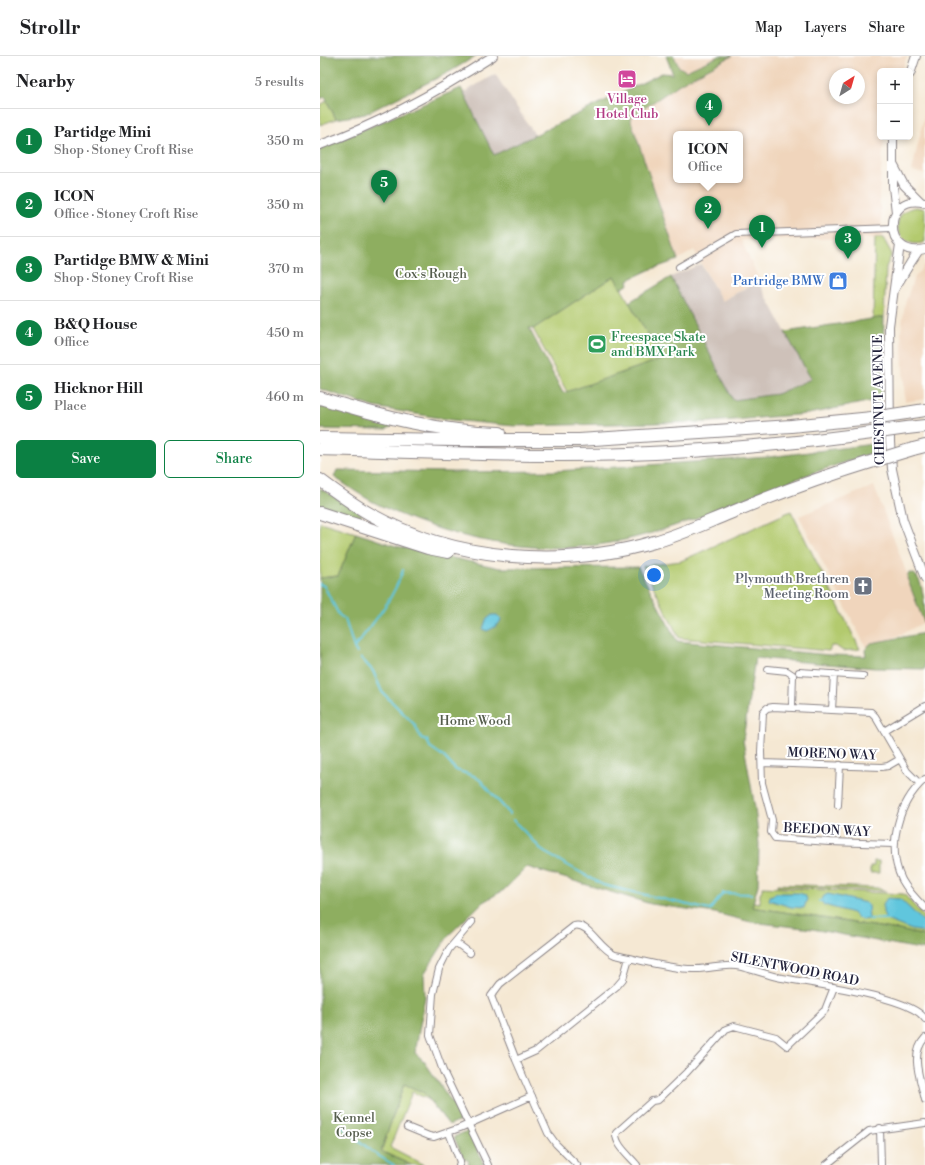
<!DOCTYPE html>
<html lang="en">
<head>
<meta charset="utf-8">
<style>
  :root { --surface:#fff; --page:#f2f2f2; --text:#202124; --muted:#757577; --line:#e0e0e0; --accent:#0b8043 }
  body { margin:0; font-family:"Libre Bodoni",serif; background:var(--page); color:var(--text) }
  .controls { position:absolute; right:12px; top:12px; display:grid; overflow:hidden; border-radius:6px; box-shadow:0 2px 6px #0003 }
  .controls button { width:36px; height:36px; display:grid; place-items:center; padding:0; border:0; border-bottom:1px solid var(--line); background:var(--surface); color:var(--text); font:20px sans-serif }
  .compass { position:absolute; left:509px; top:12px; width:36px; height:36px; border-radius:50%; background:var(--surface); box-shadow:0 2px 6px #0003; rotate:37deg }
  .you { position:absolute; left:334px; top:519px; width:14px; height:14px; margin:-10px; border:3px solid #fff; border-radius:50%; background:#1a73e8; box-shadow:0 0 0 6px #1a73e833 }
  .badge { display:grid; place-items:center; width:26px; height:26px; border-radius:50%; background:var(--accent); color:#fff; font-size:13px; font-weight:700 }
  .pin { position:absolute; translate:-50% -33px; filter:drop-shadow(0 1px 2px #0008) }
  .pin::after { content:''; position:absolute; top:21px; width:14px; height:12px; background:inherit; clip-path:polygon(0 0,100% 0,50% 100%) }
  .popup { position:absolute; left:353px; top:75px; width:70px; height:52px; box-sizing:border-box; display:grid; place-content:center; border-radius:6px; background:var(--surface); filter:drop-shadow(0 1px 3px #0005); font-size:13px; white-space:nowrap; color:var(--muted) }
  .popup b { font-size:15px; color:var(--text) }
  .popup::after { content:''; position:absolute; left:50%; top:100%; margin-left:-8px; border:8px solid transparent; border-top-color:var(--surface) }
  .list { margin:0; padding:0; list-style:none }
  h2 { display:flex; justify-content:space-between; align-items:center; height:52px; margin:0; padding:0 16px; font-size:17px }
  h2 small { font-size:13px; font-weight:400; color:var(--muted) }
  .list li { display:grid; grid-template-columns:26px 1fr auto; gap:12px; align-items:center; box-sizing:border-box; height:64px; padding:0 16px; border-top:1px solid var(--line) }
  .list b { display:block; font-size:15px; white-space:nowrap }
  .list p { margin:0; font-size:13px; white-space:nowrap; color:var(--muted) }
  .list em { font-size:13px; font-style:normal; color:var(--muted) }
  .actions { display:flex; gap:8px; padding:12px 16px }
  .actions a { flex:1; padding:9px 0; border:1px solid var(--accent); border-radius:6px; text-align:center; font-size:14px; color:var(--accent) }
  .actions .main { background:var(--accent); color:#fff }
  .map { position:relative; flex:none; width:605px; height:1109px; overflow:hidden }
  header { display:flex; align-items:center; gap:24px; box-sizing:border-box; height:56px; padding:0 20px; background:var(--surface); border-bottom:1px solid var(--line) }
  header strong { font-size:19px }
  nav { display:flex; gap:22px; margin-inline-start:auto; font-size:14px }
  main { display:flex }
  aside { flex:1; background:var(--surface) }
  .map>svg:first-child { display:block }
  .built { fill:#f0d5bc; fill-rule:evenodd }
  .industrial { fill:#cec1b9 }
  .green { fill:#b3ca6e; stroke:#6a7654 }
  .forest { fill:#8eae61; stroke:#58684e }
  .water { fill:#60c6dd; stroke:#41748c }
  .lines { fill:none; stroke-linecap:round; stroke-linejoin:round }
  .stream { stroke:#60c6dd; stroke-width:2 }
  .minor-casing { stroke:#8c8587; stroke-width:8 }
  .tertiary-casing { stroke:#8c8587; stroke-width:10 }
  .motorway-casing { stroke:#8c8587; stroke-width:14 }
  .minor { stroke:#fff; stroke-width:6 }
  .tertiary { stroke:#fff; stroke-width:8 }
  .motorway { stroke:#fff; stroke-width:12 }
  .motorway-bridge-casing { stroke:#8c8587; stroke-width:14; stroke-linecap:butt }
  .motorway-bridge { stroke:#fff; stroke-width:12 }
  .labels { text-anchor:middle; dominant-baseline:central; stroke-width:4; stroke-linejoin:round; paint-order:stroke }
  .hotel-label { font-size:13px; fill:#b23c85; stroke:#fff }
  .park-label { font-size:13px; fill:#555d4d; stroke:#fff }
  .shop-label { font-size:13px; fill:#366cbe; stroke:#fff; text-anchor:end }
  .leisure-label { font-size:13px; fill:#27864d; stroke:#fff; text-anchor:start }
  .street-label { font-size:13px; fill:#22223b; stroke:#fff }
  .worship-label { font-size:13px; fill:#5b616d; stroke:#fff; text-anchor:end }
</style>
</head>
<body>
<header>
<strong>Strollr</strong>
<nav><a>Map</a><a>Layers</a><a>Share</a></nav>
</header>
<main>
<aside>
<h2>Nearby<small>5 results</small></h2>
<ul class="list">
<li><span class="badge">1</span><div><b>Partidge Mini</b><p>Shop · Stoney Croft Rise</p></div><em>350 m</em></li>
<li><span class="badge">2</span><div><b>ICON</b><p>Office · Stoney Croft Rise</p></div><em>350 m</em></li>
<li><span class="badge">3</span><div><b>Partidge BMW &amp; Mini</b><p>Shop · Stoney Croft Rise</p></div><em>370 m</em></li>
<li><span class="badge">4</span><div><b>B&amp;Q House</b><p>Office</p></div><em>450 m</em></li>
<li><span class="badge">5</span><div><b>Hicknor Hill</b><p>Place</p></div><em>460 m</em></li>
</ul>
<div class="actions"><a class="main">Save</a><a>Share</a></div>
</aside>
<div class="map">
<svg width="605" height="1109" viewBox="0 0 605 1109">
  <rect width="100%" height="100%" fill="#fff"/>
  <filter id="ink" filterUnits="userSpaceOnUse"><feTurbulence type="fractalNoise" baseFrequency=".025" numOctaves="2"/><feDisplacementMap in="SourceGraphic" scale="8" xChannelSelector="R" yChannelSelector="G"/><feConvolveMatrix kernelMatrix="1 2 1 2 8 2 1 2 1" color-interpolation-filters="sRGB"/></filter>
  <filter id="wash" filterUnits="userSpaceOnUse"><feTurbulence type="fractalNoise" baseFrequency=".012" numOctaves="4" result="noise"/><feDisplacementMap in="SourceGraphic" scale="16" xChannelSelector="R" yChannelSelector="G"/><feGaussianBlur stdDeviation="0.9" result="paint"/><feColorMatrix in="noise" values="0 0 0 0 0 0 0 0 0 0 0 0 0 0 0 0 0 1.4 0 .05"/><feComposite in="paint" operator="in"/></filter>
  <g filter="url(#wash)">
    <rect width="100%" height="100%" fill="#f5e8d3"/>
    <path class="built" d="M349,0H399L356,20Z
      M412,0H587L582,15H560V81H564L559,140L563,182L421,184L439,223L402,245L374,194L358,204L310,62L359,28ZM515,18H539V42H515ZM356,78H420V124H356Z
      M605,56V118L592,115Z
      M605,208V343L585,346L581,276L585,248L593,224Z
      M554,430L585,513L605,559V566L548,595L479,460Z"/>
    <path class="industrial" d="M175,18L215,79L174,100L143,37Z
      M381,208L402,245L438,225L491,323L457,338L413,344L351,221Z"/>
    <path class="green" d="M7,45L16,63L0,69V49Z
      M596,151L605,153V186C577,196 565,156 596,151Z
      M555,182H563L572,198L566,211L564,261L553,264Z
      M294,220L342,303L247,336L213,273Z
      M471,455L540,593L523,595L516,590H511L509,595L359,582L323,510L361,505Z
      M0,466L36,477L18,520L0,522Z
      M554,805H559V817H550V810H554Z
      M458,828L559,832L566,835L457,830Z
      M443,831L584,838L605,862V880L579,874L431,851L433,846L440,847V838Z
      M84,1028L104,1036L127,1066L108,1043L92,1036L70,1091L105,1109H91L61,1096Z"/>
    <path class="forest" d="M0,0H156L131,15L45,58L16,63L5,41L0,43Z
      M346,0H354L359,11L366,15L399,0H412L361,27L310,62L358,204L329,214L308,224L309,228L301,233L294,220L213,273L209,272L243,337L342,303L309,246L351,221L413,344L457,338L491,323L465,276L564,261L562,343L488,358L389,366L194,370L132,364L54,351L0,333V92L141,32L174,99L342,17L353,18Z
      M0,347L68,366L72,370L66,374L0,373Z
      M561,387V394C523,407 484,419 447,434C390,457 331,483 269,490C196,498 120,479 55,447C41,440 28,430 14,421L17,414L134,416L236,415L449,401Z
      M0,432L42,458L39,463L0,450Z
      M36,477L76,490L180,512L318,511L357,585L510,599L546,600L545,594L551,587L605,577V613L555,612L435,602L423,684L435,752L439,788L438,829L432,851L579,874L605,880V894L492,873L431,866L395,857L331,848L207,811L184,834L163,846L129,879L104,918L105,941L95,997L104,1005L143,1063L129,1069L104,1037L84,1028L61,1095L91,1109H0V522L18,520Z
      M589,517C605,515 605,557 605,569L587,522Z
      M149,1074L164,1109H148L149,1105L143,1102L134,1081Z"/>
    <path class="water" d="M172,559H177L181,563C180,569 173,572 167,575L163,573L166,564Z
      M457,837H479L485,839L487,843L484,852L471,851L449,844L450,840Z
      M508,838L546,847L548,850L549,863L544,864L537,862L533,857L504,849L501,845L504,840Z
      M567,842L580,843L605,867V876L592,874L566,864C562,855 561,850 567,842Z"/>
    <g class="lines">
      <path class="stream" d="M0,528L4,530L19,559L25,563L34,592L37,597
        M34,592C53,567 73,544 83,514
        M41,602L53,615L62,636L95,669L101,682L107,684L110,691L123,700L136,714L154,720L160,724L190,758
        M193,764L224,796L283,829L390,854L403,837L432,838
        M499,845H501
        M549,863H566
        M21,1070L54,1097L74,1109"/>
    </g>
  </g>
  <g filter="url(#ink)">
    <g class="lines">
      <g class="minor-casing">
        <path id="minor" d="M359,211L416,178L572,172
          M448,613L467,615L473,619L472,651
          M479,616L543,620
          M512,654L514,618
          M564,675L605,650
          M442,707L562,711L568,710L580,703
          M605,723C578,747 566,791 582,824C588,835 597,844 605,852
          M518,749L520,709
          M574,788L509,786L455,782L451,776L452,764L442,727L441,696L443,656L447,652L453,651L551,656L555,660L587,715L600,728
          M152,866L129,893L119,913L113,938L110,979L123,1015L168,1109
          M135,886L150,897
          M605,982C589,999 601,1024 605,1044
          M196,1004L216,995L297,930L303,923L309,902
          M87,1071L109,1080L114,1081L140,1072L212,1040
          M560,1072L561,1109
          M129,1077L140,1106L139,1109
          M257,1109L236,1088L228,1077L196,1004L171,940L180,928L254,870C269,866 279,893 295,899C320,904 349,913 373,913C388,914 402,908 416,910C430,912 444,918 457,921C486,927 591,940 605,963
          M317,1109C310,1100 295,1089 296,1077L332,1045L338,1044L367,1016L406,973L414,970L456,981L467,990L505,954L514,931
          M506,1109L549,1075L605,1067"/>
      </g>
      <g class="tertiary-casing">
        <path id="tertiary" d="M590,18L596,0
          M573,81V131L576,156
          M0,89C61,67 119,35 173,0
          M574,110L584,129L600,145
          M605,147C562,135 562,204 605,193
          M580,188L569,270L570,386L572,413L583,464L605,522
          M574,234L591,206L599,194"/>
      </g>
      <g class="motorway-casing">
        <path id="motorway" d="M0,342C59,360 119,376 180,377
          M586,357L605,354
          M587,372L605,370
          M0,382L136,384H259L471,370L552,362
          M0,393C103,396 206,401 308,398C390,395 472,388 552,377
          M593,393L605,390
          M0,424C16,436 32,448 50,458C134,505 242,513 334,486C360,479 385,467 410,457C458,437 508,419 557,404
          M0,457L108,492L128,496"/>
      </g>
      <use href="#minor" class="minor"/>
      <use href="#tertiary" class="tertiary"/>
      <use href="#motorway" class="motorway"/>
      <g class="motorway-bridge-casing">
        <path id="motorway-bridge" d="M552,362L586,357
          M552,377L587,372
          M557,404L593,393"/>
      </g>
      <use href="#motorway-bridge" class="motorway-bridge"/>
    </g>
  </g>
  <defs>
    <g id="hotel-square" transform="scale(1)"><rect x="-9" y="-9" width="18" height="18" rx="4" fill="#d1479c" stroke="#fff"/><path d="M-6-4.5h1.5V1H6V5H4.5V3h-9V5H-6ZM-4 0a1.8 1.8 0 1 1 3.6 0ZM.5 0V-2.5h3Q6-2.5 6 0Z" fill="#fff"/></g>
    <g id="shop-square" transform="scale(1)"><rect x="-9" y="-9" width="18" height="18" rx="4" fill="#3f7fe0" stroke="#fff"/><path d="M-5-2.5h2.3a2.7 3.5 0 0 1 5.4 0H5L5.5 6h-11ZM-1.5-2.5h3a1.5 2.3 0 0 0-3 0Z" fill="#fff"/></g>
    <g id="stadium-square" transform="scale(1)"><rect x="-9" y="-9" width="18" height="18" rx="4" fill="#2e9e5b" stroke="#fff"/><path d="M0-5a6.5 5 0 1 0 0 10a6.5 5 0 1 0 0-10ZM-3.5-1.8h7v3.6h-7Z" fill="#fff"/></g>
    <g id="church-square" transform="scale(1)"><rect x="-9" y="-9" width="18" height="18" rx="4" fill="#6b7280" stroke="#fff"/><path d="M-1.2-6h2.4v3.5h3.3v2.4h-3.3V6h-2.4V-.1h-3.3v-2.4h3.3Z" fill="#fff"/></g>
  </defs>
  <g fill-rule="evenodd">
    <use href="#hotel-square" x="307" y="23"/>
    <use href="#shop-square" x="518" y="225"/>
    <use href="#stadium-square" x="277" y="288"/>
    <use href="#church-square" x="543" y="530"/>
  </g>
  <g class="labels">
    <g class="hotel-label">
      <text x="307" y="43">Village<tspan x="307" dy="15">Hotel Club</tspan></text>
    </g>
    <g class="park-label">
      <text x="111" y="218">Cox's Rough</text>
      <text x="155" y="665">Home Wood</text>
      <text x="34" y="1062">Kennel<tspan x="34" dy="15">Copse</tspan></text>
    </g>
    <g class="shop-label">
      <text x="504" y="225">Partridge BMW</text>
    </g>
    <g class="leisure-label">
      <text x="291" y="281">Freespace Skate<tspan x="291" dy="15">and BMX Park</tspan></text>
    </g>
    <g class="street-label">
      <text transform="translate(559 344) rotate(-91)">CHESTNUT AVENUE</text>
      <text transform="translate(512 698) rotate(2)">MORENO WAY</text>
      <text transform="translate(507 774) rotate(3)">BEEDON WAY</text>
      <text transform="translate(475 913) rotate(11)">SILENTWOOD ROAD</text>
    </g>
    <g class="worship-label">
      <text x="529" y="523">Plymouth Brethren<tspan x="529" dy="15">Meeting Room</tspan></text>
    </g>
  </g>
</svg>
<div class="controls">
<button>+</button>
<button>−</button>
</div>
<svg class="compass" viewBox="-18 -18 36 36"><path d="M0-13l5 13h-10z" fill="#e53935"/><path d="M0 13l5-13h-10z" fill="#757577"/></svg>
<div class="you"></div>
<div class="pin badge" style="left:442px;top:192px">1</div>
<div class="pin badge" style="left:388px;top:173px">2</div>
<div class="popup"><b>ICON</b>Office</div>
<div class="pin badge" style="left:528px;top:203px">3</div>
<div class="pin badge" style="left:389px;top:70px">4</div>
<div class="pin badge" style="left:64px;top:147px">5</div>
</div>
</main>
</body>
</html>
